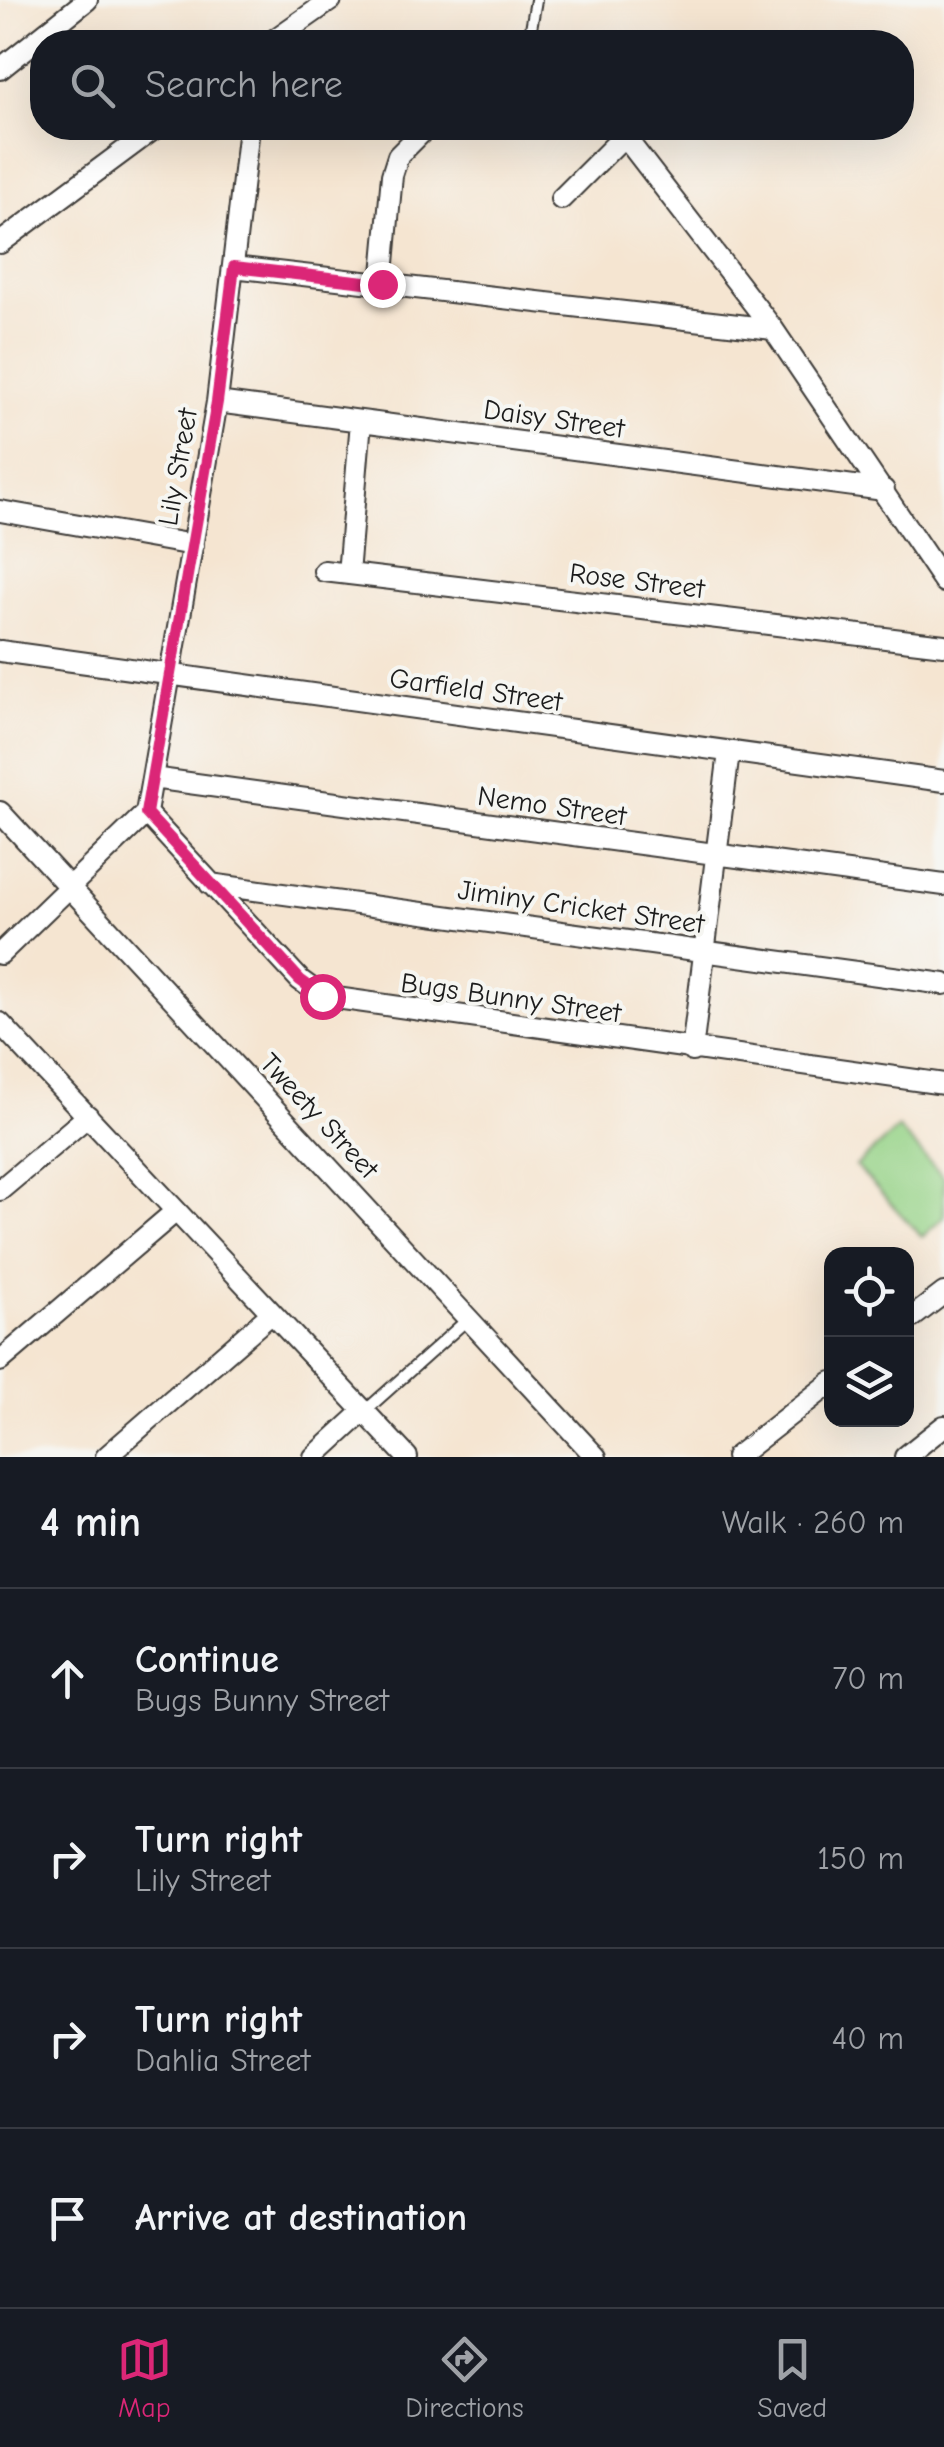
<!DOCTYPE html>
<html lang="en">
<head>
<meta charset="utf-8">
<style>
  :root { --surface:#171b24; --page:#20242c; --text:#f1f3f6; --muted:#9ea1a6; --line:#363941; --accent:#db2777 }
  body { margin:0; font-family:"Comic Neue",sans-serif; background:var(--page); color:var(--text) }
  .controls { position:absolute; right:30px; bottom:30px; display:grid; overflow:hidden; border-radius:20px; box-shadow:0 10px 40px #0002 }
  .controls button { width:90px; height:90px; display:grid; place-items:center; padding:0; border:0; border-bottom:2px solid var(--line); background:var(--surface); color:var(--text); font:50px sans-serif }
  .stop { position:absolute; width:30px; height:30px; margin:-22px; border:8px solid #db2777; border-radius:50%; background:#fff }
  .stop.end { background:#db2777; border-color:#fff; box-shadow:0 2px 10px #0008 }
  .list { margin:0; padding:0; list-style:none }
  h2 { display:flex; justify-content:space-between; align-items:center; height:130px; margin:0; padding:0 40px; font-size:42px }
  h2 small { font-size:32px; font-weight:400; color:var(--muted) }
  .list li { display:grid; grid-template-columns:65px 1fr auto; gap:30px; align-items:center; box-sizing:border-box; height:180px; padding:0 40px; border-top:2px solid var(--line) }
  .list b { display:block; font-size:38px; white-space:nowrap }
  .list p { margin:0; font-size:32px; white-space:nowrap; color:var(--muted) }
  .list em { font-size:32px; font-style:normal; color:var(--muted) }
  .icon { flex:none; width:55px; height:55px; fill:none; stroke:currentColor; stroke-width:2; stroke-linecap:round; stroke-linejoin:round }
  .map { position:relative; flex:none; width:944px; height:1457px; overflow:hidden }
  .search { position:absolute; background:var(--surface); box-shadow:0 10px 40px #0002; left:30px; right:30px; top:30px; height:110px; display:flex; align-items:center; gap:25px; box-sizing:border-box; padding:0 35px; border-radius:40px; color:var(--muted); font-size:38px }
  .sheet { height:850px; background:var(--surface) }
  nav { display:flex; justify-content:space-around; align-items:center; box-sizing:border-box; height:140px; border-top:2px solid var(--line); background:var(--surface); font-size:28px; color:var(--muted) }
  nav a { display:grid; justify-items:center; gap:5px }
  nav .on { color:var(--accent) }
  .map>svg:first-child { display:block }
  .green { fill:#97d388; stroke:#5a7852; stroke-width:2.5 }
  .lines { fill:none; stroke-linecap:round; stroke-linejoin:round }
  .lane-casing { stroke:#3d3a37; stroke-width:14 }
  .street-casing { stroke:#3d3a37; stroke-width:24 }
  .lane { stroke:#fff; stroke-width:10 }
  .street { stroke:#fff; stroke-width:20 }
  .route { stroke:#db2777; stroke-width:12 }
  .labels { text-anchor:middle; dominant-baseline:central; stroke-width:8; stroke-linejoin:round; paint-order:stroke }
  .street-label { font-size:28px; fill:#1c1c1c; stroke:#f6f6f2 }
</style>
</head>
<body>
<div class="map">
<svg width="944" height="1457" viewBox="0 0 944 1457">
  <rect width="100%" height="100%" fill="#f6f6f2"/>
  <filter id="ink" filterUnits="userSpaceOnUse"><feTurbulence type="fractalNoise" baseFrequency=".01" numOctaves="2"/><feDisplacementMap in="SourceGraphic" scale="20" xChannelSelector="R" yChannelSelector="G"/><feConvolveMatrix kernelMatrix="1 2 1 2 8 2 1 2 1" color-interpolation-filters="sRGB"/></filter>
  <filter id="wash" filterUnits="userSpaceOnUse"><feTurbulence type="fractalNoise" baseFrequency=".0048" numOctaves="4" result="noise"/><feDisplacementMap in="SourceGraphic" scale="40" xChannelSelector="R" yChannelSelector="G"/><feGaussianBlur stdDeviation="2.25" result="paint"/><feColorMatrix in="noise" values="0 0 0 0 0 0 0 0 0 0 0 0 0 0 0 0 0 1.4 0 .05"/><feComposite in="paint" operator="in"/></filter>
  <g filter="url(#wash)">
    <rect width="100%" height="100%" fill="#f5e5d1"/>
    <path class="green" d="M898,1128L944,1178V1217L922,1237L856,1166Z"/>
  </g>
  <g filter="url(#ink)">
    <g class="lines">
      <g class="lane-casing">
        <path id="lane" d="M529,40L536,0
          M365,1411L468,1319"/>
      </g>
      <g class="street-casing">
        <path id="street" d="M271,42L331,0
          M524,42H544
          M0,69L87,0
          M618,128L773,329L944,582
          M561,199L625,135
          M0,243L155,128
          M233,267L773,329
          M382,285L392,175L398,156L426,128
          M217,402L884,490
          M0,511L193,545
          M324,571L944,645
          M348,574L361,421
          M0,651L944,781
          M152,778L944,885
          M0,812L596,1457
          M146,813L300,980L322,996L944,1084
          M146,813L217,402L249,128
          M210,884L944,984
          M0,954L146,813
          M0,1023L407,1457
          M692,1051L729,752
          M0,1190L88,1116
          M906,1322L944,1293
          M0,1361L176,1211
          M106,1457L272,1313
          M314,1457L364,1411
          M736,1457L832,1382
          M905,1457L944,1426"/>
      </g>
      <use href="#lane" class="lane"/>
      <use href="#street" class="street"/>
    </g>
  </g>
  <g class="lines" filter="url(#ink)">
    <path class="route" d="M322,996L300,980L146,813L217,402L234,267L382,284"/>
  </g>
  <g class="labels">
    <g class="street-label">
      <text transform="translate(554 419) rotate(8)">Daisy Street</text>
      <text transform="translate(178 467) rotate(-80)">Lily Street</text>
      <text transform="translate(637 581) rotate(7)">Rose Street</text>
      <text transform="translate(476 690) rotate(8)">Garfield Street</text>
      <text transform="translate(552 806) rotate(8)">Nemo Street</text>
      <text transform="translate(581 907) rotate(8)">Jiminy Cricket Street</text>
      <text transform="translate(511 998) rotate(8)">Bugs Bunny Street</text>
      <text transform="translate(319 1116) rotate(47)">Tweety Street</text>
    </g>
  </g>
</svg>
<div class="controls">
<button><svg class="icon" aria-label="locate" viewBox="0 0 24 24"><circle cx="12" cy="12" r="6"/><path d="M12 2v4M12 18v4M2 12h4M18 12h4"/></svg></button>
<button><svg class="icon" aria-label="layers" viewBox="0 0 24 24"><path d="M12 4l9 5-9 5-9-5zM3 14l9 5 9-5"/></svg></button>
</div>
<div class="stop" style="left:322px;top:996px"></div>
<div class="stop end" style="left:382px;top:284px"></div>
<div class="search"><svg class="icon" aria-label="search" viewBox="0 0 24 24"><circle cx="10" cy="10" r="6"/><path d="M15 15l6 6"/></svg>Search here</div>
</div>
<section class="sheet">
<h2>4 min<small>Walk · 260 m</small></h2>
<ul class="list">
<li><svg class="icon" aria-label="ahead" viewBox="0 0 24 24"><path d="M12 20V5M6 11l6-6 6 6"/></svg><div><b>Continue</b><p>Bugs Bunny Street</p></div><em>70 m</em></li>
<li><svg class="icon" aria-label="right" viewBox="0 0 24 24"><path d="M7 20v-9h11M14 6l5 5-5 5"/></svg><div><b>Turn right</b><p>Lily Street</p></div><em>150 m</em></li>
<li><svg class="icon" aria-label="right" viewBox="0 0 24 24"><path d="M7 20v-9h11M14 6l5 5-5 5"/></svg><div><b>Turn right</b><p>Dahlia Street</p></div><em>40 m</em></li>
<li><svg class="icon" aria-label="arrive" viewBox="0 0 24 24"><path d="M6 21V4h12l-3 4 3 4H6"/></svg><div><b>Arrive at destination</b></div></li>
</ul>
</section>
<nav>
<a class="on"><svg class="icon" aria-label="map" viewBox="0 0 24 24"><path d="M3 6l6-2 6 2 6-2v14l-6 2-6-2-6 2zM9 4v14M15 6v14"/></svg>Map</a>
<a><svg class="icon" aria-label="directions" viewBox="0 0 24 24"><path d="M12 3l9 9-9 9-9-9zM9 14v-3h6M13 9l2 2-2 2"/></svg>Directions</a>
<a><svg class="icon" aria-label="saved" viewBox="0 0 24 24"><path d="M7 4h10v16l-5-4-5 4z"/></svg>Saved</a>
</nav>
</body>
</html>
